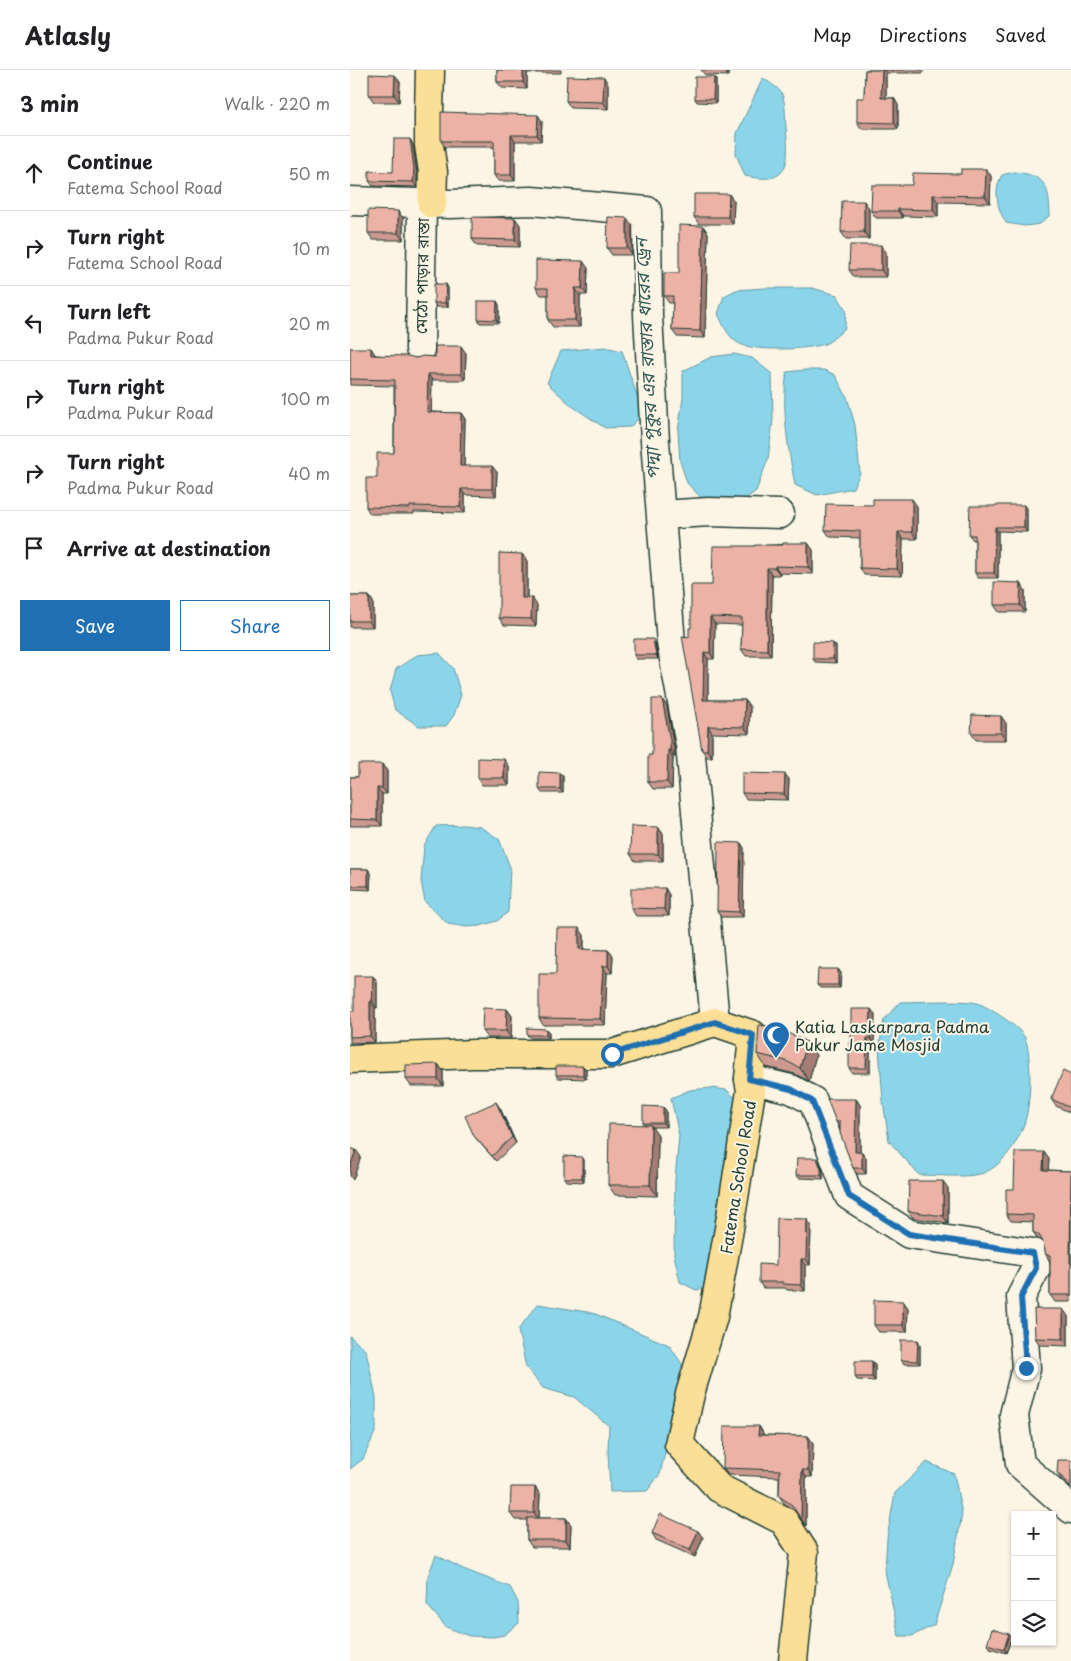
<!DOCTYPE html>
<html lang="en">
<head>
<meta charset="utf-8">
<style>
  :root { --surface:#fff; --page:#f6f6f6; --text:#202124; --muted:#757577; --line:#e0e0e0; --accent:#1f6fb2 }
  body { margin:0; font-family:"Playpen Sans","Noto Sans Bengali",sans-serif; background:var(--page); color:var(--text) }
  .controls { position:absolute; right:15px; bottom:15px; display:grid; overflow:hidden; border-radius:0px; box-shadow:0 1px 4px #0004 }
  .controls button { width:45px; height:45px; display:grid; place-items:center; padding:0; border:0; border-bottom:1px solid var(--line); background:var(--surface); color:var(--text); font:25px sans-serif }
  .stop { position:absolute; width:15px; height:15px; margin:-11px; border:4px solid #1f6fb2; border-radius:50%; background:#fff }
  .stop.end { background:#1f6fb2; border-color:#fff; box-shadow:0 1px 5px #0008 }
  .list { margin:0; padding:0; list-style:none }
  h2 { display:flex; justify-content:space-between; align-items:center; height:65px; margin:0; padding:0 20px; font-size:21px }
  h2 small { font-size:16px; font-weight:400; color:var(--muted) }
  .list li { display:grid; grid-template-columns:32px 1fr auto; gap:15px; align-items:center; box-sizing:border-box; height:75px; padding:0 20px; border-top:1px solid var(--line) }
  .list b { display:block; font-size:19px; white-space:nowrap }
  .list p { margin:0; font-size:16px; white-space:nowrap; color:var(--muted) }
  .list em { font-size:16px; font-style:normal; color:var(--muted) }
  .actions { display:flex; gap:10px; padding:15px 20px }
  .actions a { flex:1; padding:11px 0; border:1px solid var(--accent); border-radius:0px; text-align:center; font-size:18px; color:var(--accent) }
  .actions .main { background:var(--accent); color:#fff }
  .icon { flex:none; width:28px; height:28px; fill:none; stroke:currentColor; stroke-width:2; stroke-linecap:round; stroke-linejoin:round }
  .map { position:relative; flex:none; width:721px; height:1591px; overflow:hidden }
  header { display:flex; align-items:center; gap:30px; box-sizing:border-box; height:70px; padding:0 25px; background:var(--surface); border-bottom:1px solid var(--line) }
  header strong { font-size:24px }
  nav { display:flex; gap:28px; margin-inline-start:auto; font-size:18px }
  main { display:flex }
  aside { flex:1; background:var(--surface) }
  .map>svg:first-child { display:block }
  .water { fill:#8bd5eb; stroke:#6098a2 }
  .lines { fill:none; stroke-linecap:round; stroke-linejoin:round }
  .minor-casing { stroke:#1f3d34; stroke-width:31 }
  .major-casing { stroke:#1f3d34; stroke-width:31 }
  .minor { stroke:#fcf5e5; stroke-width:28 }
  .major { stroke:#fbdf96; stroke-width:28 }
  .wall { fill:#cb998f; stroke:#1f3d34 }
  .shaded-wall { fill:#a57d74; stroke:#1f3d34 }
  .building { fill:#ecb2a6; stroke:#1f3d34 }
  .route { stroke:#1f6fb2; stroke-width:6 }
  .labels { text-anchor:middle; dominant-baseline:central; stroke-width:4; stroke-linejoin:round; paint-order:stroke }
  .street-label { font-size:16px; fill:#1f3d34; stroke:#fcf5e5 }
  .poi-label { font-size:16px; fill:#1f3d34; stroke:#fcf5e5; text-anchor:start }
  .water-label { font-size:18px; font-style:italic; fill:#355b59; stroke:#fcf5e5 }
</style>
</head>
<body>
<header>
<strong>Atlasly</strong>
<nav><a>Map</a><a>Directions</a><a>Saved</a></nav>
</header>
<main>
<aside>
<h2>3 min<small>Walk · 220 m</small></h2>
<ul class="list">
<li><svg class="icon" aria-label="ahead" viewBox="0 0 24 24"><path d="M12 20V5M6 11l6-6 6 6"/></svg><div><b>Continue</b><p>Fatema School Road</p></div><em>50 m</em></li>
<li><svg class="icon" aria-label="right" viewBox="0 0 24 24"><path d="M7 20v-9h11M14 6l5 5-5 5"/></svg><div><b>Turn right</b><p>Fatema School Road</p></div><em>10 m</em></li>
<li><svg class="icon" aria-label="left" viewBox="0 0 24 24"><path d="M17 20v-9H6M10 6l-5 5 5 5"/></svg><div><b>Turn left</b><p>Padma Pukur Road</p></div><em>20 m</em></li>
<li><svg class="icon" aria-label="right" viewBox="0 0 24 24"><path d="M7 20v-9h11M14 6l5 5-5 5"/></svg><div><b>Turn right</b><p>Padma Pukur Road</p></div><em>100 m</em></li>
<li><svg class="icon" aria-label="right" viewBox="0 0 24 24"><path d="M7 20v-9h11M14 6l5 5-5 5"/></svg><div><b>Turn right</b><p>Padma Pukur Road</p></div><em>40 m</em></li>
<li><svg class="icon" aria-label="arrive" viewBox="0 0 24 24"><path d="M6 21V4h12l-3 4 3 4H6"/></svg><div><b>Arrive at destination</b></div></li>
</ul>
<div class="actions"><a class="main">Save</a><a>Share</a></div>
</aside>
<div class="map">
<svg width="721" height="1591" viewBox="0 0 721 1591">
  <rect width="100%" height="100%" fill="#fcf5e5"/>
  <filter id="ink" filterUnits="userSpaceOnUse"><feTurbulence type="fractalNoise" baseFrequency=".02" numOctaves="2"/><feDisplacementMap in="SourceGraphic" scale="10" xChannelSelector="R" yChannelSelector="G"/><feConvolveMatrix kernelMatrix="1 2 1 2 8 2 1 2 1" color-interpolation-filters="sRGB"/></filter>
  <g filter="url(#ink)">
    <path class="water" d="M413,8C418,12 427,17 431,22C436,32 435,46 436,57C439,93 441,116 395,106L386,84L387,63Z
      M664,102C696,105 699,116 700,145L690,154L675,156L656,153C647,138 643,121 652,105Z
      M414,218H462L487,225L496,240L495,258C490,263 483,269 477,273C462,280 402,282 388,273C378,267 373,254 368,244L374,226L386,220Z
      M255,277L272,281L293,344L280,357L255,358L222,336L197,313L211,281Z
      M384,284L402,288L422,304L423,350L418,389L406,421L387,435L356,433L337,413L330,391L328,361L333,328V301L361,287Z
      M455,300H474L485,305L497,327L505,355L510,403L503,418L467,425L445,415C438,377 431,340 437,302Z
      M89,583L103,598L111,625L104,645L96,656H69L45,640L40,621L46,599L67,585Z
      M114,755L130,757L149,769L160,797L158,842L147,851L130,856L117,857L98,854L75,832L71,811L74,776L86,756Z
      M550,932C565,932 620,929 630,934C641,939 670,957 675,968C682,986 681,1033 675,1051C669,1071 651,1099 630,1104C613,1108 588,1105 569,1105L539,1071L533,1031L529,978L534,950Z
      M361,1018L377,1020L386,1029L356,1218L346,1220L330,1212L324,1185L325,1109L329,1066L321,1028L340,1020Z
      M188,1234L243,1243L319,1275L332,1294L334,1321L319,1365L310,1404L297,1421L260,1422L258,1380L259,1356L224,1327L193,1318L176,1297L168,1260Z
      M0,1266L16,1281L26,1327V1360L13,1389L0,1399Z
      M577,1392L604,1404L612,1444L603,1494L584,1555L562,1566H549L535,1501L537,1468L545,1423Z
      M86,1485L113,1499L160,1517L168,1532L169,1553L154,1565L143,1567L119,1566L96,1557L77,1535L78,1506Z"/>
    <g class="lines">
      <g class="minor-casing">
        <path id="minor" d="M0,131L101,134L181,131L297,141L298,245L305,371L321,573L340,675L365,952
          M70,279L72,133
          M311,445L359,442L430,444
          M399,1009L441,1019L463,1031L499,1126L559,1164L683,1183L686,1198L671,1227L676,1298L664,1345L670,1394L721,1439"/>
      </g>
      <g class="major-casing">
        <path id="major" d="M80,0L79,44V75L83,102L82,134
          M0,989L124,984H262L365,952L403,965L399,1009L401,1021L379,1159L363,1247L340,1324L329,1374L369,1418L434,1451L454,1482L443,1591"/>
      </g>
      <use href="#minor" class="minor"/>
      <use href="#major" class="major"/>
    </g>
    <path class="wall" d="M147,0H211V3H177V19L152,18L147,12Z
      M351,0H378V6L355,5Z
      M515,0H573V3H536V28H544L548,35V59H512L507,52L514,28Z
      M364,7L366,10V33L347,32L345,29Z
      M50,12L49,32H24L19,25Z
      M258,14V39L221,38L216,31Z
      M192,51L191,71H165V111H148L144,105V77H95L91,71Z
      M60,69L63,75L67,103V117L23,116L19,111L43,102Z
      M636,99L641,106L640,133L588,132V147L553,146V148H526L521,141L562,115L611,104Z
      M384,131L383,154H349L344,147Z
      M519,138V169H496L491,162Z
      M48,141L53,148V170H23L18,163Z
      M165,148L170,155V177L127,176L122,169Z
      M277,148L282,155V185H262L257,178Z
      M353,156L358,163L355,268L327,267L322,260L323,233H319L314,226L329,203Z
      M531,175L536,182V207H504L499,200Z
      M238,198L237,225H230V257H203L198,250V225H191L186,218Z
      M96,214L98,218V237H86L84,233Z
      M147,231L149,235V253H130L128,249Z
      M0,278L25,284V285L66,288L116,283L115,310H82L81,342L111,343L115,349L114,396L147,402L146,426L115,425V443L64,442V444H20L16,437L27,408L44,383V316L0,315Z
      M567,436V469H553L552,506L514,505L510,498V468L480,467L475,460Z
      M677,440V462L648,461V508H628L625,503V470H623L619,465Z
      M458,473L463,480V504L430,503V505H422L421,586H396L391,579L392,555L365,554L364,589H358V630H395L400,637L399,664L362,663V687H357L352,680L339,567L341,558L362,515L405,476Z
      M172,484L177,491V528L187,535L186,556L154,555L149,548Z
      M675,520V542H649L644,535Z
      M0,526H19L23,532V557H0Z
      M305,573L308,589H286L284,585Z
      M486,576V593L465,592L463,589Z
      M312,629L317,636L324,677L325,687H323L322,719H303L298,712L302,685Z
      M656,653V670H626L621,663Z
      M32,694L37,701V724H32V756H0V707H8Z
      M159,696V715H132L128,708Z
      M210,703L213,706V723H192L189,719Z
      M439,709L438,730L396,729L392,723Z
      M308,757L313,764V791H285L280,784Z
      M391,773L394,778L393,847H371L367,841Z
      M0,799H18L21,803L20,820L2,819L0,817Z
      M315,818L319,825V846H286L281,838Z
      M234,865V880H258L263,886L262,903H257L255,955H193L189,948L206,904Z
      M488,899L491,903L490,918H470L467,915Z
      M27,912V938H25V972L0,973V941H4Z
      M157,939L162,946L161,968H137L132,961Z
      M525,944L524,973H520V1003H502L499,998Z
      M199,962V968H180L177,965Z
      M407,984L466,985L459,1011L445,1004L416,997Z
      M88,994L93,1001V1016H61L56,1009Z
      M233,996L236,1000V1009L208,1008L206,1005Z
      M721,1005V1043L706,1036L701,1029Z
      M506,1029L510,1035V1082H512L516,1088V1104H507L503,1098L490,1057L486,1052Z
      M313,1037L316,1040V1057H302L308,1065L307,1126L265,1125L258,1115L294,1055L293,1053Z
      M150,1038L166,1073L146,1091L129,1072L124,1066Z
      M232,1087L234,1090V1112L216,1111L214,1108Z
      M699,1089L698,1100L721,1101V1232H705L700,1225V1192L696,1185L693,1171L688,1169L683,1162V1152L661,1151L656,1144L664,1119Z
      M469,1092L473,1102V1109L449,1108L446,1105Z
      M598,1118V1153L563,1148L558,1141Z
      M457,1149L461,1155L460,1195H455V1221L437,1220L435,1218H413L409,1212L426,1195Z
      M553,1231L558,1238L557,1262H529L524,1255Z
      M718,1246V1276L690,1275L685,1268Z
      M570,1274V1294H554L551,1290Z
      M522,1291L525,1294V1311L507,1310L505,1307Z
      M409,1356L413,1363V1365L458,1366L463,1373L462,1407H456V1456L446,1442L434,1433L429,1426V1407L378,1405L373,1398Z
      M721,1390V1418L712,1410L707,1403Z
      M185,1417L190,1424L189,1448H216L221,1455L220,1477H182L177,1470V1450H165L160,1443Z
      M348,1461L353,1468L345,1487L306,1470L302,1463Z
      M662,1568L656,1583L640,1578L637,1574Z"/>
    <path class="shaded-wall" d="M173,0H175L177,3V19L173,12Z
      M374,0H378V6Z
      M532,0H534L536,3V35L531,28Z
      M45,5L50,12L49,32L44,25Z
      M254,7L258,14V39L253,32Z
      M364,7L366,10V33L363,29Z
      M544,28L548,35V59L544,53Z
      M188,45L192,51L191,71L187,65Z
      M161,65L165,71V111L161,105Z
      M60,69L63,75L67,103V117L63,112Z
      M636,99L641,106L640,133L635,126Z
      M379,124L384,131L383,154L378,147Z
      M583,125L588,132V147L583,140Z
      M514,131L519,138V169L514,162Z
      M548,139L553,146V148L548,141Z
      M48,141L53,148V170L48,163Z
      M165,148L170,155V177L165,170Z
      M277,148L282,155V185L277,178Z
      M353,156L358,163L355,268L350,261Z
      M531,175L536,182V207L531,200Z
      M233,191L238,198L237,225L232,218Z
      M96,214L98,218V237L95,233Z
      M225,218L230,225V257L225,250Z
      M147,231L149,235V253L146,250Z
      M111,276L116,283L115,310L111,304Z
      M21,278L25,284V291L21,285Z
      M78,304L82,310L81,348L77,342Z
      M111,343L115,349L114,402L110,396Z
      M142,396L147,402L146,426L142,419Z
      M111,419L115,425V443L110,437Z
      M562,429L567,436V469L562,462Z
      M674,435L677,440V462L674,457Z
      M645,457L648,461V508L644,503Z
      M548,462L553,469L552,506L547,499Z
      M458,473L463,480V504L458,497Z
      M172,484L177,491V535L172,528Z
      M425,496L430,503V505L425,498Z
      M417,498L422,505L421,586L417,580Z
      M671,513L675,520V542L670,535Z
      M19,526L23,532V557L19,551Z
      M182,528L187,535L186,556L181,549Z
      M360,547L365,554L364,589L360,583Z
      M303,569L305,573L308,589L306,585Z
      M483,573L486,576V593L483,589Z
      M354,582L358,589V637L353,630Z
      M312,629L317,636L324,677L325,687L320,680Z
      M395,630L400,637L399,664L394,657Z
      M651,646L656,653V670L651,663Z
      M358,656L362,663V687L357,680Z
      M318,680L323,687L322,719L317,712Z
      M154,689L159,696V715L154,708Z
      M32,694L37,701V724L32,718Z
      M210,703L213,706V723L210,719Z
      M435,704L439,709L438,730L434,724Z
      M27,718L32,724V756L27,750Z
      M308,757L313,764V791L308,784Z
      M391,773L394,778L393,847L389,842Z
      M18,799L21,803L20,820L18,816Z
      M315,818L319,825V846L314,839Z
      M229,858L234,865L233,886L229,879Z
      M258,880L263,886L262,903L258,896Z
      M253,896L257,903L255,955L250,949Z
      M488,899L491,903L490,918L488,915Z
      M23,906L27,912V938L22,931Z
      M20,931L25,938V972L20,966Z
      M157,939L162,946L161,968L156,961Z
      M521,939L525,944L524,973L520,968Z
      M196,959L199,962V968L196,965Z
      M517,968L520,973V1003L516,998Z
      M457,972L466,985L459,1011L450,998Z
      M88,994L93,1001V1016L88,1009Z
      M233,996L236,1000V1009L233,1005Z
      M506,1029L510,1035V1088L505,1082Z
      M146,1032L150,1038L166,1073L162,1067Z
      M313,1037L316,1040V1057L313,1053Z
      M301,1055L308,1065L307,1126L300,1115Z
      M6,1080L11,1087L3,1110L0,1106V1097Z
      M512,1082L516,1088V1104L512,1098Z
      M694,1082L699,1089L698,1107L693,1100Z
      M232,1087L234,1090V1112L232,1108Z
      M467,1088L469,1092L473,1102V1109L471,1105Z
      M593,1111L598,1118V1153L593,1146Z
      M721,1117V1194L720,1193Z
      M457,1149L461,1155L460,1195L456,1189Z
      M451,1189L455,1195V1221L451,1215Z
      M553,1231L558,1238L557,1262L553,1255Z
      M713,1239L718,1246V1276L713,1269Z
      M568,1270L570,1274V1294L567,1291Z
      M522,1291L525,1294V1311L522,1307Z
      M409,1356L413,1363V1372L408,1365Z
      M458,1366L463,1373L462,1407L458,1400Z
      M452,1400L456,1407V1456L451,1449Z
      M185,1417L190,1424L189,1450L184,1443Z
      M216,1448L221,1455L220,1477L216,1470Z
      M348,1461L353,1468L345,1487L340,1480Z
      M659,1564L662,1568L656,1583L654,1579Z"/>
    <path class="building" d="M147,0H173V12H147Z
      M515,0H532L531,28H544V53L507,52V28H514Z
      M19,4L45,5L44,25H19Z
      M217,6L254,7L253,32L216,31Z
      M345,7H364L363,29H345Z
      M91,42L188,45L187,65H161V105H144V71H91Z
      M44,69H60L64,98L63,112L19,111V101L43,102Z
      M611,99H636L635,126L583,125V140L548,139V141H521L522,115H562L563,103L611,104Z
      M344,124H379L378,147H344Z
      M492,131H514V162H491Z
      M18,140L48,141V163H18Z
      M122,147L165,148V170L122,169Z
      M258,147L277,148V178H257Z
      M329,155L353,156L350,261L322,260L323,226H314V203H329Z
      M500,175H531V200H499Z
      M186,190L233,191L232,218H225V250H198V218H186Z
      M84,214H96L95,233H84Z
      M128,231H147L146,250L128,249Z
      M85,276H111V304H78L77,342L111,343L110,396H142V419H111L110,437L60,436V438L16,437V408H27V383H44L45,310L0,309V278H21V285L58,286L66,288L73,286L85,287Z
      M523,429H562V462H548L547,499L510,498V461L475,460L476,434L523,435Z
      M645,435H674V457H645L644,503H625V465H619L620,436H645Z
      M433,473H458V497L425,496V498H417V580L391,579L392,548L360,547V583L354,582L353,630H395L394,657L358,656L357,680H352L332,566L339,567V558H341V515H362L363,476H405V475H433Z
      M149,483L172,484V528H182L181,549L149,548Z
      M644,512L671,513L670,535H644Z
      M0,526H19V551H0Z
      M284,569H303L306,585H284Z
      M463,572L483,573V589H463Z
      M302,629H312L320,670V680H318L317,712H298V685H302Z
      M622,645L651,646V663H621Z
      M128,688L154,689V708H128Z
      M8,694H32V718H27V750L0,749V707H8Z
      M189,702L210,703V719H189Z
      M392,703L435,704L434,724L392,723Z
      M281,756L308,757V784H280Z
      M368,772L391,773L389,842L367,841Z
      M0,799H18V816H0Z
      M281,818H315L314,839L281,838Z
      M207,858H229V879L258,880V896H253L250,949L189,948V904H206Z
      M468,899H488V915H467Z
      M4,906H23L22,931H20V966L0,967V941H4Z
      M133,938L157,939L156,961H132Z
      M501,939H521L520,968H517L516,998H499V973H501Z
      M409,955L425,957L457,972L450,998L436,991L407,984Z
      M177,958L196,959V965H177Z
      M88,994V1009H56V995Z
      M206,996H233V1005H206Z
      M713,1001L721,1005V1038L701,1029Z
      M477,1029H506L505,1082H512V1098H503L490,1063V1052H486Z
      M146,1032L162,1067L142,1086L124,1066L115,1046Z
      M293,1036L313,1037V1053H293Z
      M259,1054L301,1055L300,1115H258Z
      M0,1078L6,1080L0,1097Z
      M665,1082H694L693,1100L721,1101L720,1193H721V1225H700V1185H696L693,1172L689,1165L683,1162V1145L656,1144V1119H664Z
      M214,1086L232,1087V1108H214Z
      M447,1088H467L471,1099V1105H446Z
      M559,1111H593V1146L558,1141Z
      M427,1148L457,1149L456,1189H451V1215L433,1214V1212H409V1194L426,1195Z
      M524,1230L553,1231V1255H524Z
      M684,1239H713V1269L685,1268Z
      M551,1270H568L567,1291L551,1290Z
      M505,1291H522V1307H505Z
      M374,1356H409L408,1365L458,1366V1400H452L451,1449L442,1435L429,1426L430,1400L373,1398Z
      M708,1390H721V1415L707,1403Z
      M161,1417H185L184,1443H160Z
      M310,1444L348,1461L340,1480L302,1463Z
      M177,1448H216V1470H177Z
      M642,1559L659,1564L654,1579L637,1574Z"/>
  </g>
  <g class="lines" filter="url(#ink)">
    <path class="route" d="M262,984L365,952L403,965L399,1009L441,1019L462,1031L499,1126L559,1164L683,1183L686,1198L671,1227L676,1298"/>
  </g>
  <defs>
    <g id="mosque-pin" transform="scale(1.4375)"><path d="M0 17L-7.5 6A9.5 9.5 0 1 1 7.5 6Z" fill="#1f6fb2" stroke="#fcf5e5"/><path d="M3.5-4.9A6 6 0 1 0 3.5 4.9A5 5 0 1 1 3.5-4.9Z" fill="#fff"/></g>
  </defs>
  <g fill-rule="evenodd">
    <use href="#mosque-pin" x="426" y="965"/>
  </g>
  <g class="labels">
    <g class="street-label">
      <text transform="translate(71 206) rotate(-89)">মেঠো পাড়ার রাস্তা</text>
      <text transform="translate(387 1107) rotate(-81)">Fatema School Road</text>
    </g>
    <g class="poi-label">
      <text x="445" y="956">Katia Laskarpara Padma<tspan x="445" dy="18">Pukur Jame Mosjid</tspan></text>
    </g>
    <g class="water-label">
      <text transform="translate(296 289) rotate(-93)">পদ্মা পুকুর এর রাস্তার ধারের ড্রেন</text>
    </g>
  </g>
</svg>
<div class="controls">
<button>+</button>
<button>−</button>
<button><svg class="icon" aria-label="layers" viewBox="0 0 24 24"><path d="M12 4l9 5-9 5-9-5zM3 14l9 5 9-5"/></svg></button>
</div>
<div class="stop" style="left:262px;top:984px"></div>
<div class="stop end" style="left:676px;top:1298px"></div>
</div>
</main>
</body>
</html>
